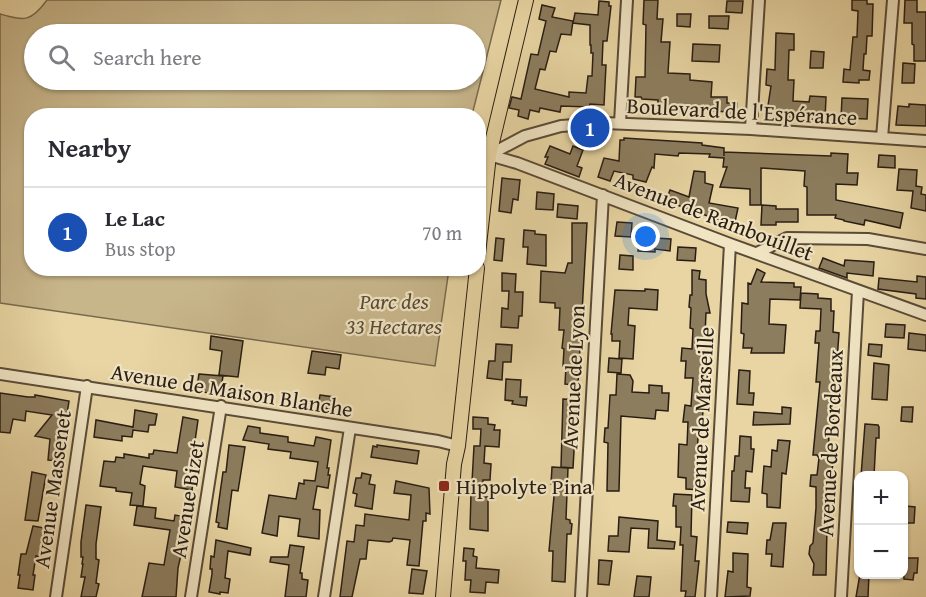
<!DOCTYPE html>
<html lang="en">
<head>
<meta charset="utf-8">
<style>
  :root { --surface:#fff; --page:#f7f7f7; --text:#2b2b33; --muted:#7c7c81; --line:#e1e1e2; --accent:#db2777 }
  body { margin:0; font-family:"Gentium Book Plus",serif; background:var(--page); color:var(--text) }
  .controls { position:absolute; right:18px; bottom:18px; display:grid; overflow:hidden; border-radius:12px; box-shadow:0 2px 4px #0004 }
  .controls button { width:54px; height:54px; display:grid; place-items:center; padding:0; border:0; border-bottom:2px solid var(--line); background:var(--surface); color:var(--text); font:30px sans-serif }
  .you { position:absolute; left:646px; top:237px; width:21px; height:21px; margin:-15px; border:4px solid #fff; border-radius:50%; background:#1a73e8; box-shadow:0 0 0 9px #1a73e833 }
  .badge { display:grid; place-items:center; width:39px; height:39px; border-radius:50%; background:var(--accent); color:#fff; font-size:20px; font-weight:700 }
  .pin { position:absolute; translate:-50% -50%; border:3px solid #fff; box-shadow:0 2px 6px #0006 }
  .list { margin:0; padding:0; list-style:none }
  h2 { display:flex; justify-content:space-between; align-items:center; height:78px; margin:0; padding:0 24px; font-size:26px }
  h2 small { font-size:20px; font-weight:400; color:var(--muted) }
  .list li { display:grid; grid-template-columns:39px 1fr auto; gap:18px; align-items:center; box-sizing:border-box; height:90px; padding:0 24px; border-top:2px solid var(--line) }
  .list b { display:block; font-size:22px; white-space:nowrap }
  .list p { margin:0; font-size:20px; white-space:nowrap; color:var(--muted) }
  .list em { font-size:20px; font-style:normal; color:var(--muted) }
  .icon { flex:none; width:33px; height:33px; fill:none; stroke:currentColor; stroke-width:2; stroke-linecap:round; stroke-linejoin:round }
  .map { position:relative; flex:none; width:926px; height:597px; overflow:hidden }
  .search { position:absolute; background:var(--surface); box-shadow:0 2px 4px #0004; left:24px; top:24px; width:462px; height:66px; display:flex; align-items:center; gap:15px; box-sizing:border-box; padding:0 21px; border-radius:33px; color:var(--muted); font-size:22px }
  .panel { position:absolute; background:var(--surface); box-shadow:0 2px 4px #0004; left:24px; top:108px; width:462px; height:168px; border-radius:24px }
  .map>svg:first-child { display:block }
  .green { fill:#c8b68b; stroke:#786a4f; stroke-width:1.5; fill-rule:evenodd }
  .building { fill:#8c7d5e; stroke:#291d13; stroke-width:1.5 }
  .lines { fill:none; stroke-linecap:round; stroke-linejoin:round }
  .minor-casing { stroke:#594b37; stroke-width:14 }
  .major-casing { stroke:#291d13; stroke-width:16 }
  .minor { stroke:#f0e4c3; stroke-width:10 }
  .major { stroke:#e8d5a3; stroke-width:14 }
  .poi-dot { fill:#8f2418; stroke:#f0e4c3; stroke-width:2 }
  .labels { text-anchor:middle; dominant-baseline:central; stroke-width:4.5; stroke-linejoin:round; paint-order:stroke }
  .street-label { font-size:22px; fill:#291d13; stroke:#f0e4c3 }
  .park-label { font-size:22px; font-style:italic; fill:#594b37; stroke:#f0e4c3 }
  .poi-label { font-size:22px; fill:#291d13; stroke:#f0e4c3; text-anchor:start }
</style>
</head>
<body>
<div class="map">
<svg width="926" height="597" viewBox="0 0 926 597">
  <rect width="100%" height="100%" fill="#e8d5a3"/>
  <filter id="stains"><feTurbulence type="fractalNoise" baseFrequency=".00333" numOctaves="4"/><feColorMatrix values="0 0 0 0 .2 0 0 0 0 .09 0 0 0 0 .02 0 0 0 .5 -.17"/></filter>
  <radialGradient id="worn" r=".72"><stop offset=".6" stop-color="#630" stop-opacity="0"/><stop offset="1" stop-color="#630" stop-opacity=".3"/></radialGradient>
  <path class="green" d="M47,0H501L472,115L32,116V268L449,269L435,366L0,303V14C25,21 31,22 47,0ZM476,34V80H34V34Z"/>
  <path class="building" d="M644,0H658L657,19H663L661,42H670L668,73L690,74V80L712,82L711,97H727V103H737L736,115H726L727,112L704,110V113L658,111V100L642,99L641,97H635L636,77H645L646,25L643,24Z
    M852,0H867V4H873L872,36H867L866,54H864L863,70L870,71L869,80H859V83L843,82L844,69L850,70L853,37H857L858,11L852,10Z
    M905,0H917V12H926V61H914V45L912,44V23H904Z
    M599,1L609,2V6H611L607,41H603L602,65H606L604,105L590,104L589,107L561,106L560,112L540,108L539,112L530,110L528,119L518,116L519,110L509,108L512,97L521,99L531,54L538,55L546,21L539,19L542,5L555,8L552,17L573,21L571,35L561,34L556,52L550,51L545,70L540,69L535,89L569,97V92L586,93L588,76H592L593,53H591V45H590V25L573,23L575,13L598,15Z
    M727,1H743L742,13L726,12Z
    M677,14H691L690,27L677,26Z
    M709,16H729L728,29L709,28Z
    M776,33L794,34V50H789L788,80H794L793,101L809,102L810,96L826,97L825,120L792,119V117L775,116V113L767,112L771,86L766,85L767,69L775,70Z
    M693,44L720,45L719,62L692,61Z
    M811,51L824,52L823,68H810Z
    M903,63L915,64L914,83H902Z
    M842,98L868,99L867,119L841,118Z
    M909,104L926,105V126L896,125L898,106L909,107Z
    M624,138L702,143V145L724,148V156V152L831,156V153L848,154L847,173H858L857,185L836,184V200L903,213L900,228L865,220L864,225L844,221V220L835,218L836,215H807V187L804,186L805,171L761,168V205H750V189L720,187L727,167H723L724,158L709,157L710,154L679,153L678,156L655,154L654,168L652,167L646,182L633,179V175L614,171L610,181L598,177L604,158L619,161L620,140H624Z
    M550,146L570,154L573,146L583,150L577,166L582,168L579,177L545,164L548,157H545Z
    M879,155L895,156V168L878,167Z
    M899,169L917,170L916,186L922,187L921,194L926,195V211L911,208L913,191L897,190Z
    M694,171L705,172V183L713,185L709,203L738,208L735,222L716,219L666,201L670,190L689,197Z
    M502,178L520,180L518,200L513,199L511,213L499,211Z
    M537,192L554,194L553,210L536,209Z
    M558,204L578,206L577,219L557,217Z
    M762,205L776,206V209H798V222H776V225H761Z
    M617,222L632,223L631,237L615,236Z
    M572,223H587L578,385L565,384L566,366H563L564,349L562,348L564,330H559L560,308H555V303L540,302L541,271L565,273L568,263H572Z
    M524,230L535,231V234L546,235V266L527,264L528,247H523Z
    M639,237L671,239L670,251L655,249V252L638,251Z
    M496,238L504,239L502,261L494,260Z
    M678,247L696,248L695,261L677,260Z
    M620,255L633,256V270L619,269Z
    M823,258L844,266L845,260L874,262L873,276L847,273V278L819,268Z
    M757,269L765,273L761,282L794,283V287H801L800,300L770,299L769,324L786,325L784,353H751L752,348H743L744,334L741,333L742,303L748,304V283L751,284Z
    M692,270L700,271L699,279L706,280V294L710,313H706L705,335L704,354H707V363H708L707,379L705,387L701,435H698L697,472H701V490L686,489V478L678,477L679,444L687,445L688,422H683L685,405L691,406L693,378H685L686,361H681L682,348L692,349L693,329L690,328L691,308L689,307L690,295H692Z
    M502,273L516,274L515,292H523L522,316H519L518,328L501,327L502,308L508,309L509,291H502Z
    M917,276L926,277V299L916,298V294L878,289L879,278L917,282Z
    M645,289L658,290L657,310L629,308L628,325L635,326L633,359L619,358L620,341H612V334H611L615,290L645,291Z
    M801,293L818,294V298L831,299V311H834L833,332L839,333L837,361L832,360L831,377H835V394L832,433H829L828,461H833L827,526L826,575H813L814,564L809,554L810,546L813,543L816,508V487L810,486L811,475H817L819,458L817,455H813L820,382H816L819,343H815L816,331H820L821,309L800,308Z
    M886,324L905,325L904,338L885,337Z
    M909,333L926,335V351L908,349Z
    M211,336L243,341L238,377L219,375L222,351L210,349Z
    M496,344L512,345L511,362H503L502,380L487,378L489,361H495Z
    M869,344L882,345L881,357L868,355Z
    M312,351L341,355L339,369L326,367L325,375L308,373Z
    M609,358L622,359L621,373L608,372Z
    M874,363L889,365L887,400L872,399Z
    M739,370L750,371L749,393H754L753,405L737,404Z
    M199,374L223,376L220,395L203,392L204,389L197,387Z
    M617,374L630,375L633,381L632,392L649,393V385L662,386V393H669L668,411L656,410L655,419L621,416L619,491H607L608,443L604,442L605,428H608L610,395H616Z
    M506,379L521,380L520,397H527L526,406L512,404L513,401L505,400Z
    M0,393L28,397H35V395L69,401L65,427H69L67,437H64L60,461L48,460L50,439L35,436L52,415L26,411L25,421L13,419L10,433L0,432Z
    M320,395L334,397L333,410L318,407Z
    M563,399L577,400L573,468L561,467Z
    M782,407L791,408L790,424L753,425L754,412L782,414Z
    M902,407H913L912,422L901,421Z
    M135,410L157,414L155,425H149L148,432L133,430L132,437L122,436V441L94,437L96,420L133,427Z
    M183,417L198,420L193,455L196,456L192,490L175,487L177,471L143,466L140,484L145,486L143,506L130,505L132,493L116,491V488L100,486L104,461L115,462L116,457L124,458V454L149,458V454H153L154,450L177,453Z
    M473,417L488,418V424L495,425L494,430H500L499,447L485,446L484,463L491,464L490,480H483L482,497H488V531L470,529L471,493H469L470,482H472L474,446H480L481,429H473Z
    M865,424L878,425L879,427V438H876L874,476H861Z
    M248,426L260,428V433L288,437V442L314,446L316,437L331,440L327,468H329L328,475H330L328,488L317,486L313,509L320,510L319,539L298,536L300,519L279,516L277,536L262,533L269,495L296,499L299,483L304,484V480L315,481L318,462L290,458L291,452L268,449L269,444L243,440Z
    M740,436L751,437V449H754L752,472L746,471L745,488H750L749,502L731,501L732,471H734L735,456H739Z
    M778,440L790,441L786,474L782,473L780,508L767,507V494L762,493L764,466L771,467L772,450L777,451Z
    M229,445L245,447L238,491L232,490L227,529L218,527L219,523L216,522L223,472H226Z
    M377,445L419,451L417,464L371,457L373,446L377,447Z
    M552,467L568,468L566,519L570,520V523L572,524L571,534H567L565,582L552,581L553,551H549L555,485L551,484Z
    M32,472L46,475L38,521L25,520Z
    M362,473L371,475L369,484L375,485L372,509L355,506L357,494L353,493L356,478H361Z
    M396,481L429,488L430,514L426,513V521H423L419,566L407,565L410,540L393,538L392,541L389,542L368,540L366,559H360L352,597H340L347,541L354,542L356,525L364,526L365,514L409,520L411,495L394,493Z
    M674,494L692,495L691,536L697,537L695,561H699L695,597H685L686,591H681L683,545H680L681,527H676V506H673Z
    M86,505L101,507L96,544V559L99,560L96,583L99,584L96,597H81L85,577H81L83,564H82L83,557H81V542Z
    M137,506L156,508L155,518L174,521L175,515L186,517L184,532L186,533L178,568L176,597H142L149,563L164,565L170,530L134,525Z
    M906,506L915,507L914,523H904Z
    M619,517L658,521L657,540L675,542L674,549L648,548L649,529L631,528L629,552L608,551L609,536H618Z
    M728,522L748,523L747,534L727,532Z
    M773,523H786L783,567L771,566L772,554H766L767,540H770Z
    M33,526L50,529L48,543L43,542L41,557L36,556L33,575H35L33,590L18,588L20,575H18L21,554H26Z
    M216,540L251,548L250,555L228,551L225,578L230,579L228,593L220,592V594L209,592L212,574V569H210L211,556L214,557Z
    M290,545L304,547L300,573H302V579L308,580L306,597H285L289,565L270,562L271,557H288Z
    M464,548L474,549L473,556L477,557L476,568L499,570L498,583L486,582L485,593L470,592L471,580H465L466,561H463Z
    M733,553L748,554L747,587L751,588L750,596L725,597L728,571L733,572Z
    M903,558H918L917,573H914L913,580L904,579Z
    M599,560L612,561L609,585L598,584Z
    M412,569L427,571L423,594L409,593Z
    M860,574H869L868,597H856Z
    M637,576L651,577L649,597H634Z"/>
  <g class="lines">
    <g class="minor-casing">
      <path id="minor" d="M620,123L627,0
        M751,129L759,0
        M882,138L893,0
        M489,155L517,163L730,244L926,315
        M489,155L525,136L561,126L604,123L751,129L926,141
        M757,253L787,238L868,239L926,249
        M0,374L438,441L458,446
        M56,597L87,386
        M191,597L221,406
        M324,597L350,428
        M581,597L603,195
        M711,597L730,244
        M841,597L858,291"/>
    </g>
    <g class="major-casing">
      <path id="major" d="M478,254L489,155L526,0
        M443,597L454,464L458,446L477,268"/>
    </g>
    <use href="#minor" class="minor"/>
    <use href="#major" class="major"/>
  </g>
  <rect class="poi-dot" x="438" y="480" width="12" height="12" rx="3"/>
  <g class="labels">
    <g class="street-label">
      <text transform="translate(742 111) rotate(3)">Boulevard de l'Espérance</text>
      <text transform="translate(714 216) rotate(21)">Avenue de Rambouillet</text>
      <text transform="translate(573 377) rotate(-87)">Avenue de Lyon</text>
      <text transform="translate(232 390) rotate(9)">Avenue de Maison Blanche</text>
      <text transform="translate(701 419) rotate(-87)">Avenue de Marseille</text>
      <text transform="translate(830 443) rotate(-87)">Avenue de Bordeaux</text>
      <text transform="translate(52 489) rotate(-82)">Avenue Massenet</text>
      <text transform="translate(187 499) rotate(-81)">Avenue Bizet</text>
    </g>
    <g class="park-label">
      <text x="394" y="301">Parc des<tspan x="394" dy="25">33 Hectares</tspan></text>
    </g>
    <g class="poi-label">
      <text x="456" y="486">Hippolyte Pina</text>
    </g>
  </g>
  <rect width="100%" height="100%" filter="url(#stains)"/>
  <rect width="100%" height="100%" fill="url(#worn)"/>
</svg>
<div class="controls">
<button>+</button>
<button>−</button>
</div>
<div class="you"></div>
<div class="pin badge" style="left:590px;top:128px;background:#1a4fb4">1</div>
<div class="search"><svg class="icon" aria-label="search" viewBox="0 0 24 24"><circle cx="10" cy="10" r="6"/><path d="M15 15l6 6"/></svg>Search here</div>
<section class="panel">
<h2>Nearby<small></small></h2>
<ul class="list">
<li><span class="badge" style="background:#1a4fb4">1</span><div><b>Le Lac</b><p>Bus stop</p></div><em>70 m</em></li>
</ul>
</section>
</div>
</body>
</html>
